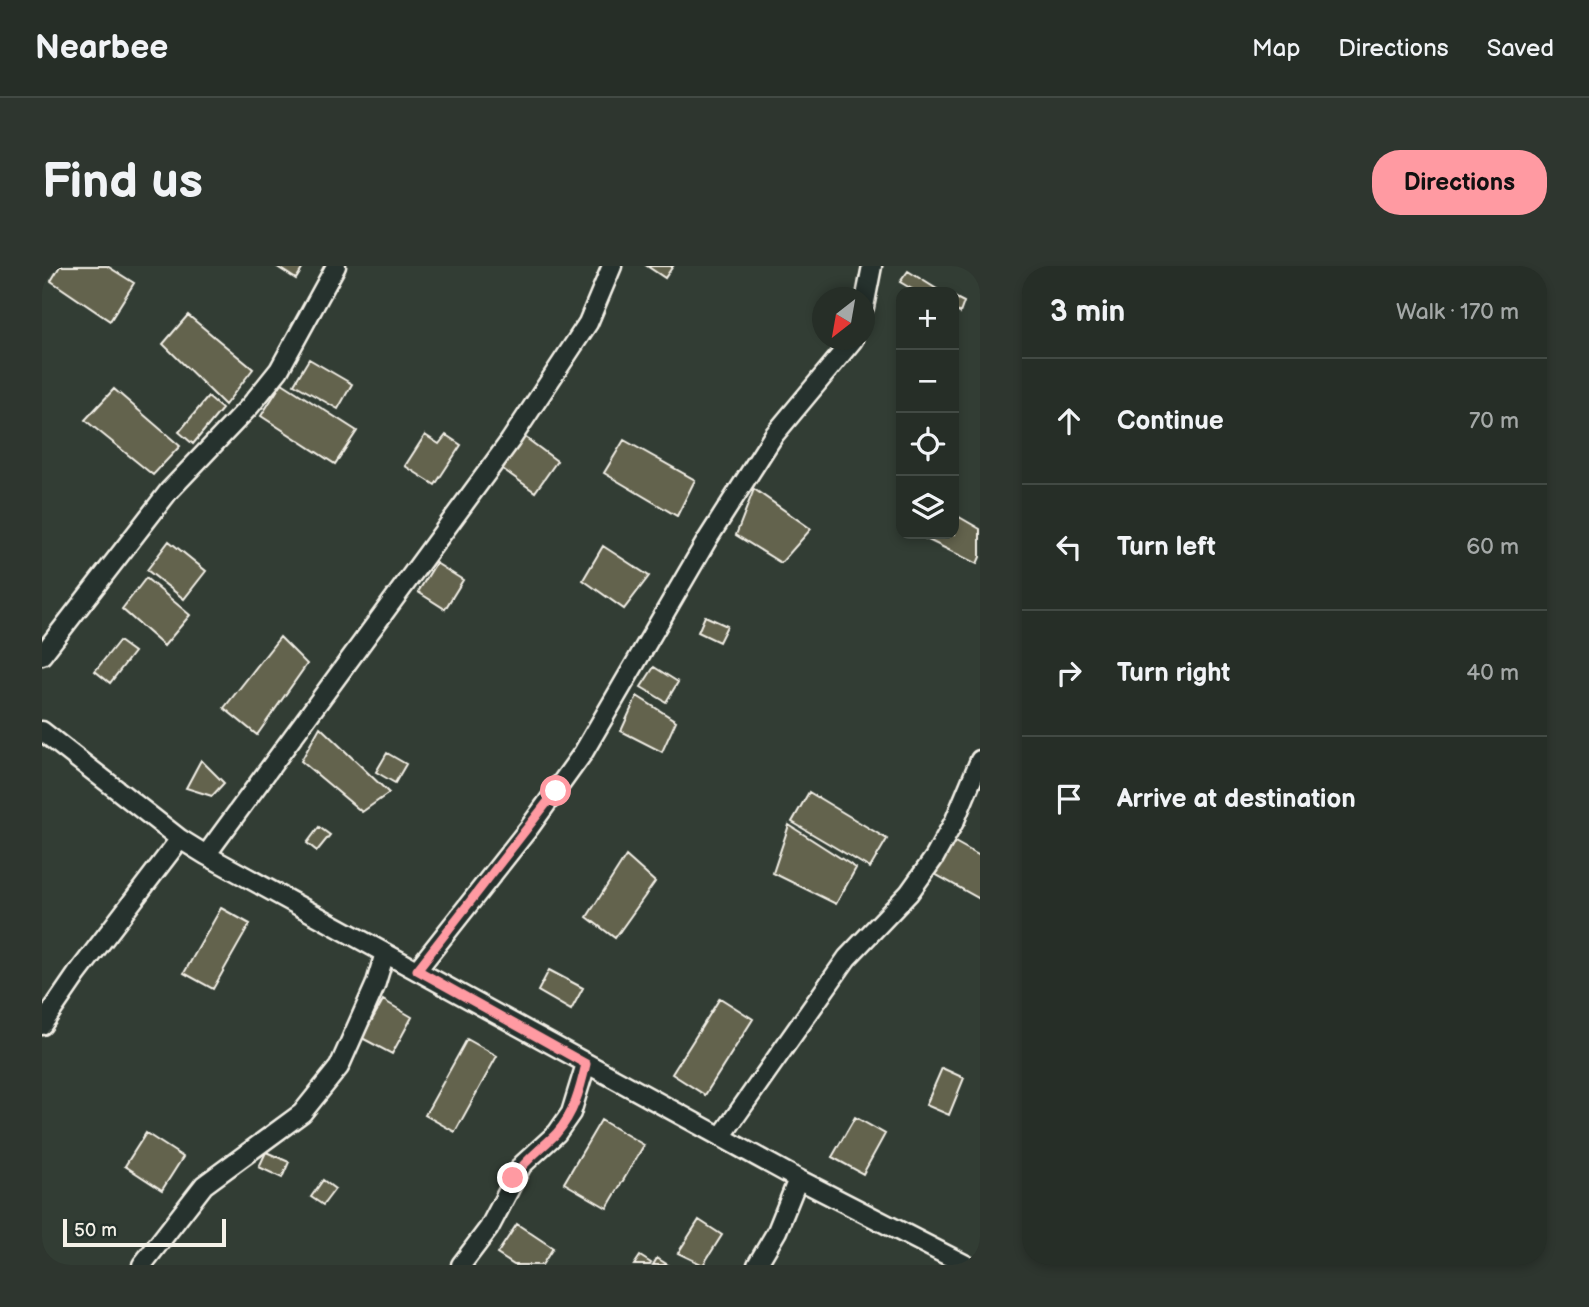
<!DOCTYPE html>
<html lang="en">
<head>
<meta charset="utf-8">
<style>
  :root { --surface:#262e27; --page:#2e362f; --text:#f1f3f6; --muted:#a4a8a7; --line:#424a44; --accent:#ff9aa2 }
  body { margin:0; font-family:"Balsamiq Sans",sans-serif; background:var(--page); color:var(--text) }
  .controls { position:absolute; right:21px; top:21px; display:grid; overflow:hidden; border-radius:14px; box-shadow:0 4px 10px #0003 }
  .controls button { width:63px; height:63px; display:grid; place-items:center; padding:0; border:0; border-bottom:2px solid var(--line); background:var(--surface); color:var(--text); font:35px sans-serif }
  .compass { position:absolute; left:770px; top:21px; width:63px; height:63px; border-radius:50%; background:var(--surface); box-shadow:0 4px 10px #0003; rotate:211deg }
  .scale { position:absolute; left:21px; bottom:18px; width:163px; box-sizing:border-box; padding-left:7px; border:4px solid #f4f1e8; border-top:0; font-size:19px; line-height:24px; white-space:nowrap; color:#f4f1e8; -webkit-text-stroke:5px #26332d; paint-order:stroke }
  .stop { position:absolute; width:21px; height:21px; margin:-16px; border:5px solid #ff9aa2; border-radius:50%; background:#fff }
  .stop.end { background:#ff9aa2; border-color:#fff; box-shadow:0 2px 7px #0008 }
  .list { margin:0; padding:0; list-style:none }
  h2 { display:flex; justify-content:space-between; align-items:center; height:91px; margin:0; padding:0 28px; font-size:30px }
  h2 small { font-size:23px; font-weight:400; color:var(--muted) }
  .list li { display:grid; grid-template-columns:46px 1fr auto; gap:21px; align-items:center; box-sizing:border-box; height:126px; padding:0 28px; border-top:2px solid var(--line) }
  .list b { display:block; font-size:26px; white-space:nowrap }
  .list em { font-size:23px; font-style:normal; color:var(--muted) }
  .icon { flex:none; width:38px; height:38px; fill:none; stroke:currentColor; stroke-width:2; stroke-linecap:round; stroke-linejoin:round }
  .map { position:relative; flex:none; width:938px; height:999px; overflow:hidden; border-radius:28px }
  header { display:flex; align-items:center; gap:42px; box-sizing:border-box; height:98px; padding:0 35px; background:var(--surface); border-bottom:2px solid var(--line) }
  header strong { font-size:33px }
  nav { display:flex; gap:38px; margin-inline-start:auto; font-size:24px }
  .intro { display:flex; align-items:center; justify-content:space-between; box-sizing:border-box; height:168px; padding:0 42px }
  h1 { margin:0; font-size:49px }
  .button { padding:18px 32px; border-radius:28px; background:var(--accent); color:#111; font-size:24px; font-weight:700 }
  main { display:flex; gap:42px; padding:0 42px }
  aside { flex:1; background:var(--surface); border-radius:28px; box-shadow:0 4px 10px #0003 }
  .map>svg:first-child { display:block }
  .building { fill:#64634e; stroke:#f4f1e8; stroke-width:2 }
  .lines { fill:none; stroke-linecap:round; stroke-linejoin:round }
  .minor-casing { stroke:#f4f1e8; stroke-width:23 }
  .minor { stroke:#26332d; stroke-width:18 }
  .route { stroke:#ff9aa2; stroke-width:9 }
</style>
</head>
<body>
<header>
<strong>Nearbee</strong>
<nav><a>Map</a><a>Directions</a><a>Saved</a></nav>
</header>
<div class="intro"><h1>Find us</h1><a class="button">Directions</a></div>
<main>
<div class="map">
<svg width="938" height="999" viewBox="0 0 938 999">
  <rect width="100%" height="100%" fill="#323d34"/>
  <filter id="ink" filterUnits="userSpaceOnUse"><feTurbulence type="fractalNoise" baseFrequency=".0143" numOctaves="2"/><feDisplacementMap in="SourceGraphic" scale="14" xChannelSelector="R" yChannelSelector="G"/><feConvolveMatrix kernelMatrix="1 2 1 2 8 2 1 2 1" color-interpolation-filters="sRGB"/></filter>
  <g filter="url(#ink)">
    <path class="building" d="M18,0H65L92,17L68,55L9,15Z
      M234,0H262L254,13Z
      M605,0H631L623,12Z
      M866,5L898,25V26H875L858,16Z
      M912,31L922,36L918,47L912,44Z
      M146,49L211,103L183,139L121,78Z
      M267,93L310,118L296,143L252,118Z
      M240,117L315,165L293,198L219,150Z
      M72,123L138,180L111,209L43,154Z
      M166,131L180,143L151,178L137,166Z
      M383,169L397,178L404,169L419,179L393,219L363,200Z
      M480,169L515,195L493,226L458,201Z
      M582,174L653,214L635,250L562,207Z
      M712,223L769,263L739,297L694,269Z
      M912,248L938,263V291L935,298L874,268H912Z
      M127,275L164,305L142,333L105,304Z
      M561,280L607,310L582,343L541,314Z
      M394,297L421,314L403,343L376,326Z
      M104,312L148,349L122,380L80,343Z
      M663,350L685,360L677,376L656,366Z
      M238,371L265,398L215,469L182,442Z
      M77,375L92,386L68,417L53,405Z
      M612,401L636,416L624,436L599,421Z
      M595,430L634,455L620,486L579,465Z
      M278,461L347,527L320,546L259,495Z
      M345,487L364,498L353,517L334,506Z
      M159,494L182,517L170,530L144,522Z
      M767,526L845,573L828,602L750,556Z
      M747,559L814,602L794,638L731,607Z
      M277,561L288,569L275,585L265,577Z
      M911,575L938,590V633L893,608Z
      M584,590L613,616L573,672L545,651Z
      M179,642L208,658L171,723L142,707Z
      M507,704L541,722L529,744L496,725Z
      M678,732L711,753L663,829L630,808Z
      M341,734L370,751L350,788L320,772Z
      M425,773L455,790L413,866L383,849Z
      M900,802L922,812L907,849L884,839Z
      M813,851L843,868L821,908L790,891Z
      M559,854L602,879L565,942L522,917Z
      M104,867L141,891L120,924L83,900Z
      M224,886L247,896L240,912L217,901Z
      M281,914L293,923L281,939L269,931Z
      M657,954L680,969L661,999L636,987Z
      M475,958L511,982L500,999H472L455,988Z
      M598,990L609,997L608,999H592Z
      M615,992L626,999H611Z"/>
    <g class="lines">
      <g class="minor-casing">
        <path id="minor" d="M822,41L830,0
          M0,389L127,225L208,140L237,104L294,0
          M0,465L138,573L164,589L756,913L924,999
          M164,589L468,175L546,57L570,0
          M375,704L487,562L541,487L665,274L732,169L811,74
          M0,759L35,708L138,573
          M679,871L805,692L867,627L892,592L913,554L938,494
          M100,999L162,919L260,847L297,801L333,720L343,687
          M419,999L447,962L480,899L515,867L529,847L544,798
          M715,999L735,965L756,913"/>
      </g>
      <use href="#minor" class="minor"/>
    </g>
  </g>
  <g class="lines" filter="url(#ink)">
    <path class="route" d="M471,912C483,894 499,883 514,868C532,848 538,824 544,798L375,704L514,525"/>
  </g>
</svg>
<div class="controls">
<button>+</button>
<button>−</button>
<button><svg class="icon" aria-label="locate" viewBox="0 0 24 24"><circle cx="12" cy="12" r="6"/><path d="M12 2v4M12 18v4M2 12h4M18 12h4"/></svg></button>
<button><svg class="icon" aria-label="layers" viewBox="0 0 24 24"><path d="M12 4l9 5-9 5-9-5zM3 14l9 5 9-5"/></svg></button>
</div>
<svg class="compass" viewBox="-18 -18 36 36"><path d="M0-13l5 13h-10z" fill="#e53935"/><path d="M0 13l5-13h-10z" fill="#a4a8a7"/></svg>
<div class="scale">50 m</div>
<div class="stop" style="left:514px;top:525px"></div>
<div class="stop end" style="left:471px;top:912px"></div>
</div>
<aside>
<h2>3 min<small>Walk · 170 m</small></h2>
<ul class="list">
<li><svg class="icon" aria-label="ahead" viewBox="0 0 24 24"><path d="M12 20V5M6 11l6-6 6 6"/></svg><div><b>Continue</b></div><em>70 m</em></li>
<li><svg class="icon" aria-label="left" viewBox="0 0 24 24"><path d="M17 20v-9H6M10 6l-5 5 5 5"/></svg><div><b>Turn left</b></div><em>60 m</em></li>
<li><svg class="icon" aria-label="right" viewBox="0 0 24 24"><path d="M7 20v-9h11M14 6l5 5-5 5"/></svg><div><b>Turn right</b></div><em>40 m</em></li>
<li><svg class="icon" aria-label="arrive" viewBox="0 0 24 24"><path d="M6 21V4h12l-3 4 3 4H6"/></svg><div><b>Arrive at destination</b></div></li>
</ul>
</aside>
</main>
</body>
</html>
